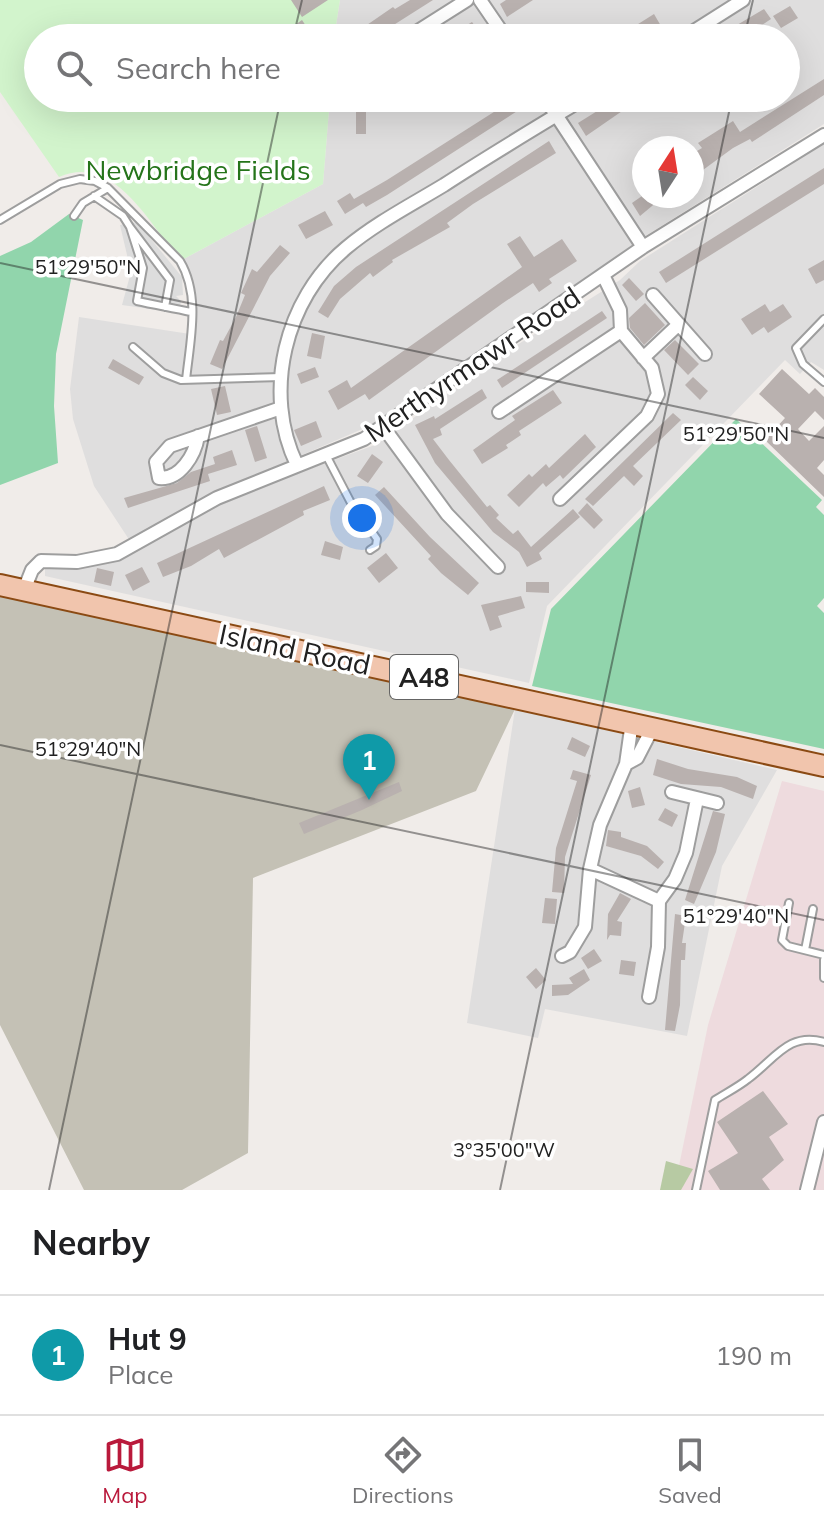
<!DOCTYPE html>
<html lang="en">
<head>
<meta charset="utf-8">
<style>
  :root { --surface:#fff; --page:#f6f6f6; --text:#202124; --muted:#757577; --line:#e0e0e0; --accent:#b9193b }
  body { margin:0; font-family:Mulish,sans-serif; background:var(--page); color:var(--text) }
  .compass { position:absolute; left:632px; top:136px; width:72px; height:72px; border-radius:50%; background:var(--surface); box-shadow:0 8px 32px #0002; rotate:12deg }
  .you { position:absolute; left:362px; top:518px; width:28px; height:28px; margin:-20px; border:6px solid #fff; border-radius:50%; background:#1a73e8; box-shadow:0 0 0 12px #1a73e833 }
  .badge { display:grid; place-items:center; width:52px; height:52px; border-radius:50%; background:var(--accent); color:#fff; font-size:26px; font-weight:700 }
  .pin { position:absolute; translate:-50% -66px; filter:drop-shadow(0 2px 4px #0008) }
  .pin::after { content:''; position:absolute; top:42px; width:28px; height:24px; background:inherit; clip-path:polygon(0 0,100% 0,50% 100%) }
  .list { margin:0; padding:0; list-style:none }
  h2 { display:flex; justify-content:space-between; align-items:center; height:104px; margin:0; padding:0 32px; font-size:34px }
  h2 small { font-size:26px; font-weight:400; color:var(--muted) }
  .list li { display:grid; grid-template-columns:52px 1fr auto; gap:24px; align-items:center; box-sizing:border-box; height:120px; padding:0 32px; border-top:2px solid var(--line) }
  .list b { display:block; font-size:30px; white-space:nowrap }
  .list p { margin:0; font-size:26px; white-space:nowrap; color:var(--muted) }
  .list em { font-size:26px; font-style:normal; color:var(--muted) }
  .icon { flex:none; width:44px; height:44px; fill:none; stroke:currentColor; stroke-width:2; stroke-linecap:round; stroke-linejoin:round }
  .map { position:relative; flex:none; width:824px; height:1190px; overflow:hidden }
  .search { position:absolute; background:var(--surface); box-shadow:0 8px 32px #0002; left:24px; right:24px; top:24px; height:88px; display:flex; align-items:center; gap:20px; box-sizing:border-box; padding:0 28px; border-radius:44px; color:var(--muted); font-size:30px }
  .sheet { height:224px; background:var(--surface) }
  nav { display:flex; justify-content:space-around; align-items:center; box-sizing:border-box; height:112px; border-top:2px solid var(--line); background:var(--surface); font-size:22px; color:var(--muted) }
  nav a { display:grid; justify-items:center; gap:4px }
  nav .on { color:var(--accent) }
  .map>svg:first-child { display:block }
  .residential { fill:#dfdede; fill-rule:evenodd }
  .commercial { fill:#eedbde }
  .construction { fill:#c4c1b5 }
  .forest { fill:#b7caa3 }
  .park { fill:#d2f4cc }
  .pitch { fill:#91d5ac }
  .parking { fill:#ddd }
  .building { fill:#b9b1af }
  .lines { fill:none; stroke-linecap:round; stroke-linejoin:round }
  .lane-casing { stroke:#9e9e9e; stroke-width:10 }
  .street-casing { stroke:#9e9e9e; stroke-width:16 }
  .primary-casing { stroke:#8b4a13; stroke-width:24 }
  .lane { stroke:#fff; stroke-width:6 }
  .street { stroke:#fff; stroke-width:12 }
  .primary { stroke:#f1c5ad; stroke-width:20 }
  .ticks { fill:none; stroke:#212121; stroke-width:2; stroke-opacity:0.45 }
  .labels { text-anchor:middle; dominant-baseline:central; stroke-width:7; stroke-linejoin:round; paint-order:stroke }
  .shield { fill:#fff; stroke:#646464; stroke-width:2 }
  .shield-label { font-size:26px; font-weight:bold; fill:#212121 }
  .park-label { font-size:28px; fill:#25741a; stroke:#fff }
  .street-label { font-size:28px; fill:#212121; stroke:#fff }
  .ticks-label { font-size:20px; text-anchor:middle; fill:#212121; stroke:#fff; stroke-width:7; stroke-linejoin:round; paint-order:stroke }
</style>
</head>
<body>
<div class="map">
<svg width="824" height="1190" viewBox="0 0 824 1190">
  <rect width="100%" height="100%" fill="#f0ece9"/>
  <path class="residential" d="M340,0H824V124L647,235L374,424L242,481L130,541L94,486L73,419L70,389L79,317L190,334L192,293L180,261L323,184L330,98H786V38H334ZM644,148H692V196H644Z
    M824,144V370L811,362L800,374L785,360L547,606L529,683L45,576V569L50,567L82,563L235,496L375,445L517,345L620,280L640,261Z
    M515,709L777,770L722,866L687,1036L545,1009L538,1038L467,1023Z"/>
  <path class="commercial" d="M782,781L824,791V1190H674L708,1025Z"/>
  <path class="construction" d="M0,596L515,709L476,791L253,878L248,1153L182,1190H84L0,1025Z"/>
  <path class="forest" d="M666,1161L693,1169L681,1190H660Z"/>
  <path class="park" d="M0,0H340L334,38H38V98H330L323,184L180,261C151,225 114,152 59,177L0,92Z"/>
  <path class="pitch" d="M69,214L83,220L56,354L54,406L58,463L0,485V256L31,242Z
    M736,419L822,500L816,507L824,515V598L817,606L824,613V749L532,686L551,609Z"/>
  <path class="parking" d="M137,222L182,277L183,295L176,296L181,301L179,313L122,305L131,272L120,225Z"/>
  <path class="building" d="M291,0H328L302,17Z
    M410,0H433L381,33L370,38H348L393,7L395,9Z
    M506,0H533L507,17L500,4Z
    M790,6L798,18L781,28L773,16Z
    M764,9L771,19L750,33L740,38H715Z
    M654,14L661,26L640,38H616Z
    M302,20L314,38H299L292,27Z
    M472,22L480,33L472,38H446Z
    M824,79V95L752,142L750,139L733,148L692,178V154L702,148L698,143L733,121L740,132Z
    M508,98H520L525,106L387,195L366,207L363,203L345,214L337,201L350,193L354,199L387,180L497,110L495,107Z
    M618,98H641L586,136L578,123Z
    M356,106H366V134H356Z
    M549,141L556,153L473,204L447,223L450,227L392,260L393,262L373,277L370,273L340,299L328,318L318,312L334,286L356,267Z
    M824,168V184L666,283L659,272Z
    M642,196H664L640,216L632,203Z
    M325,211L333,225L306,239L298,225Z
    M520,236L534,257L562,239L577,261L549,279L552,283L539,292L533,283L503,303L369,400L365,394L338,410L328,391L347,380L351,388L522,267L507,244Z
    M280,245L290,253L270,276L222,369L210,364L220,340L223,341L236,317L245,295L241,293L252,269L257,272Z
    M824,260V280L816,284L808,269Z
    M629,278L644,294L636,301L622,285Z
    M645,303L665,325L644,345L630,328L629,318Z
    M765,304L770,312L783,304L792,317L768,333L764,327L752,335L741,319Z
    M602,311L607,318L502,388L497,380Z
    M312,333L325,336L321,359L307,356Z
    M675,340L699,364L688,375L664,350Z
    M113,359L144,377L139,385L108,368Z
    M315,367L319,377L301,384L297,374Z
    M782,369L809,394L815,388L824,397V420L815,411L798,429L809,441L824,426V460L817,468L824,475V497L765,440L785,418L759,394Z
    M693,377L708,391L700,400L685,385Z
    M225,386L231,412L217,415L211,389Z
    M482,389L487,398L440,429L442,435L433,439L449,460L487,507L490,505L499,515L496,518L513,534L518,530L531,547L573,509L580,517L539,553L542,559L527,567L519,552L493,532L435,463L415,425L434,416L435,419Z
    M553,390L562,403L519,431L521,435L506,445L508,448L482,464L473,450L515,420L512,416Z
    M673,413L681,420L633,466L643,476L634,486L624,476L593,506L585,499Z
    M316,421L322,437L301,446L294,430Z
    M257,426L267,458L255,462L245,430Z
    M585,434L596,447L563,479L560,475L546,487L543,483L519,507L507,495L529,474L532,477L546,464L549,468Z
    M232,450L237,465L208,474L210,481L128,508L124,498L177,483L191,472L215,464L213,457Z
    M372,454L383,462L368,483L357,476Z
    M324,486L330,500L303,511L304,515L224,558L219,549L191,566L163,577L157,563Z
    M384,487L430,537L479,583L468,595L441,573L428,559L431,556L375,495Z
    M587,503L603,520L594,529L578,513Z
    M325,541L343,547L340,560L321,555Z
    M386,553L398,568L379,583L367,568Z
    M142,567L150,582L133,591L125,575Z
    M97,568L114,572L111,586L94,582Z
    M526,582H549V593L526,592Z
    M521,596L525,608L498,616L502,627L490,631L481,605Z
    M572,737L590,746L585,757L567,749Z
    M657,759L688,769L737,777L757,786L753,799L721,787L681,784L653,775Z
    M573,770L591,775L565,857L564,893L552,892L556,848L577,781L570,779Z
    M399,782L402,791L362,810L304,834L299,823Z
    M640,787L645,805L632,808L628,791Z
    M665,808L678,815L672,827L658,820Z
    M713,811L725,814L716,852L694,904L685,900Z
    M608,830L621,832V837L647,846L664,862L658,869L641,856L606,846Z
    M620,893L631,899L617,921L622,922L621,936L610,935L607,940L608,914Z
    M545,898L557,899L555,924L542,923Z
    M675,914L686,916L682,943H686L685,960H681L680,1005L675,1031L665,1030Z
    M594,949L602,961L588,969L581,958Z
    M621,960L636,962L634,976L619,974Z
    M536,968L546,980L536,989L526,977Z
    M584,969L590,980L568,995L552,996V985L573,984L569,978Z
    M763,1091L788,1124L769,1137L784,1160L762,1179L770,1190H720L708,1171L738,1153L717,1122Z"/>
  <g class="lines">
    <g class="lane-casing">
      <path id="lane" d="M94,196L123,216L130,227
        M74,216L83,203L108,188
        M0,220L60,184L80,179L95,181L108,188L180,261C201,296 190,341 186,380
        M165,307L170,280L130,227L143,268L137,301C155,305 173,308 191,312
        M824,319L796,348L803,364L824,382
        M133,347L163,373L181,380L282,377
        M326,455L350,501L377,539L376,546L370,550
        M789,903L782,940L788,946L824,955
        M805,950L813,909
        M824,960V978
        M696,1190L715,1100C726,1093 738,1087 748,1079C774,1060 789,1031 824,1042"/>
    </g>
    <g class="street-casing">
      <path id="street" d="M480,0L506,38
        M407,38L467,0
        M683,38L743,0
        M545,98L643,247
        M653,295L705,354
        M643,358L679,324
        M499,412L621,331
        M384,428L447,514L498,567
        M198,436C195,455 180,480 159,478L156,462L170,446L281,408
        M297,465C262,393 285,299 346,248C376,223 411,205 444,185C490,155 537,127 585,98
        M560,499L647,416L658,394L652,368L621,331L620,310L603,275
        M24,590L32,570L41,561L77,562L117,554L217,498L364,439L643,247L824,135
        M626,764L637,758L653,727
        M672,792L717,803
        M590,869L659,901
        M562,956L570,952L585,927L590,869L600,825L626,764L632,722
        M649,997L658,947L659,901L675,879L686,853L697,799
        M807,1190L824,1122"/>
    </g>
    <g class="primary-casing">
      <path id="primary" d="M0,585L824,766"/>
    </g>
    <use href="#lane" class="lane"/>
    <use href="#street" class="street"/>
    <use href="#primary" class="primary"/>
  </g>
  <path class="ticks" d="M293,38L302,0M744,38L753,0M0,263L824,438M0,745L824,920M49,1190L281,98M500,1190L732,98"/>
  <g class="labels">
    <rect class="shield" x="390" y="655" width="68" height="44" rx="6"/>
    <g class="shield-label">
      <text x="424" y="677">A48</text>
    </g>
    <g class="park-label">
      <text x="198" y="169">Newbridge Fields</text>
    </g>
    <g class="street-label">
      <text transform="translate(472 364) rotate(-34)">Merthyrmawr Road</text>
      <text transform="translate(295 649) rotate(12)">Island Road</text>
    </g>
  </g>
  <g class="ticks-label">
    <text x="88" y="274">51°29'50"N</text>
    <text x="736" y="441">51°29'50"N</text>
    <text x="88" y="756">51°29'40"N</text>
    <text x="736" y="923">51°29'40"N</text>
    <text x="504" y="1157">3°35'00"W</text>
  </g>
</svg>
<svg class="compass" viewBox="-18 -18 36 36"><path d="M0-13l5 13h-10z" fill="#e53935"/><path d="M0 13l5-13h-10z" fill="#757577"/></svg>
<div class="you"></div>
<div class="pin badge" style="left:369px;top:800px;background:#0f9aa8">1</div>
<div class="search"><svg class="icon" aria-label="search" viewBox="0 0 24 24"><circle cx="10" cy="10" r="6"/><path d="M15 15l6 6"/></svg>Search here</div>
</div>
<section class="sheet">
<h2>Nearby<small></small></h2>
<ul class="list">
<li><span class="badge" style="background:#0f9aa8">1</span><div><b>Hut 9</b><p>Place</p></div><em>190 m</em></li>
</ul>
</section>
<nav>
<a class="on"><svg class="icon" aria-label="map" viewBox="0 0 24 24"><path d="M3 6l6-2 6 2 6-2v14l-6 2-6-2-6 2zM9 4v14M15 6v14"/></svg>Map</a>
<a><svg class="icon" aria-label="directions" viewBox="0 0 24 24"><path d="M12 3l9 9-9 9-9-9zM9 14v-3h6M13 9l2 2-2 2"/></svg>Directions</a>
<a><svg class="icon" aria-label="saved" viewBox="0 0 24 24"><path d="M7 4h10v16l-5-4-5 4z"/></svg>Saved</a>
</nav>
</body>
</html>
